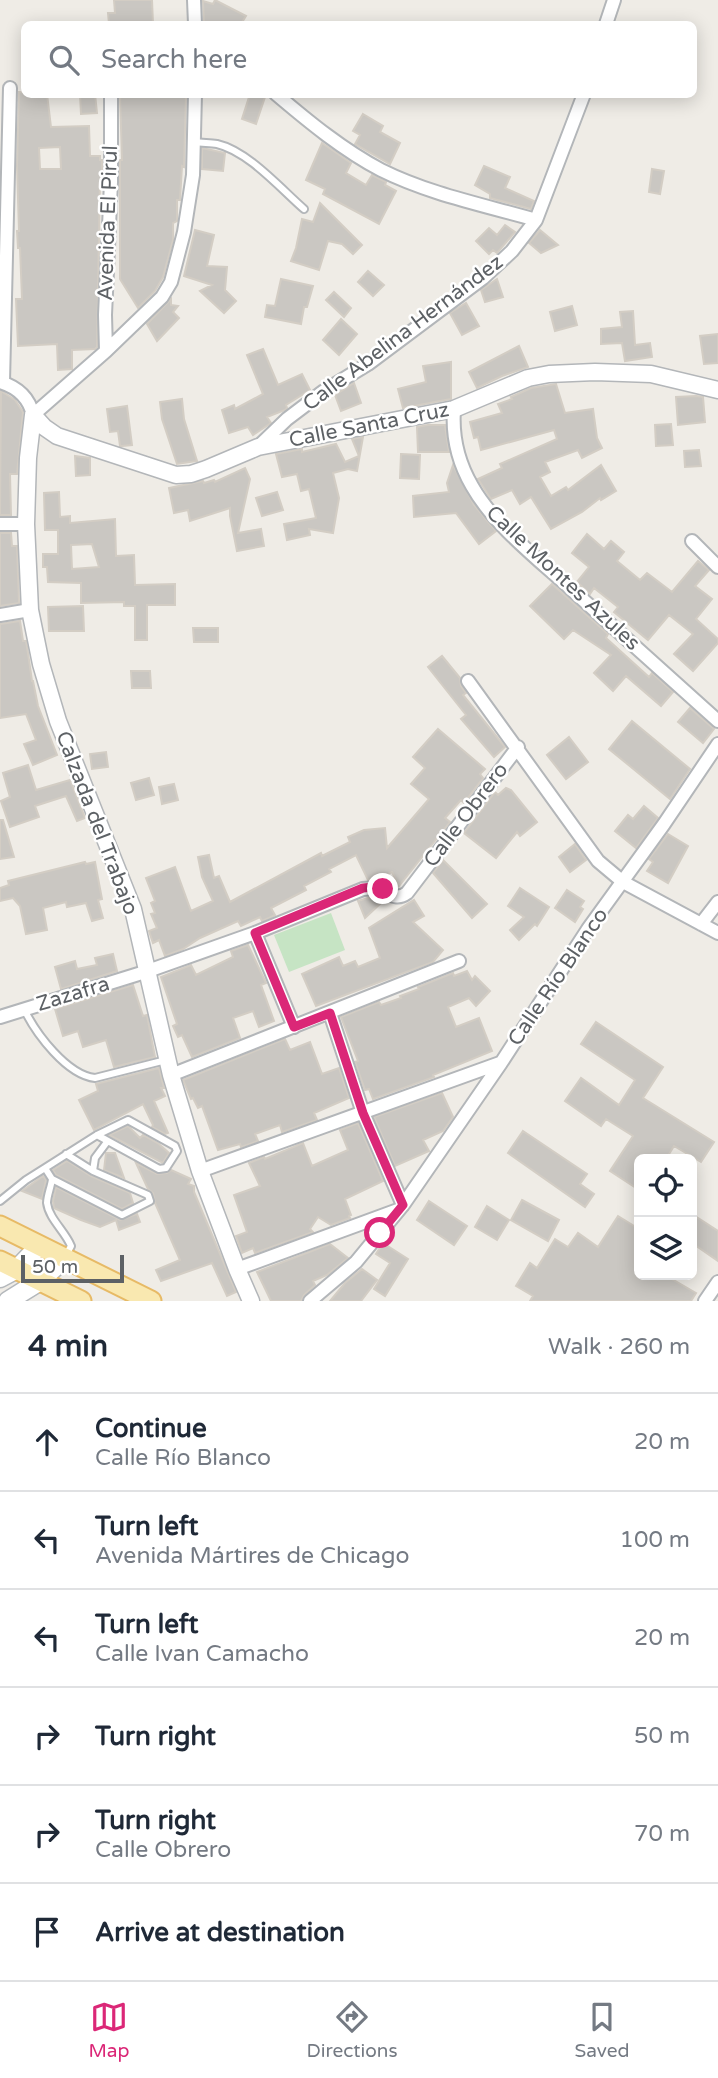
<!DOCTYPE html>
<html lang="en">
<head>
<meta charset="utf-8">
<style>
  :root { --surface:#fff; --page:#f6f6f7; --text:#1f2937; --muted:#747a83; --line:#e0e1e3; --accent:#db2777 }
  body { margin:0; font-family:"Varela Round",sans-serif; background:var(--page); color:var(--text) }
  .controls { position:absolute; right:21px; bottom:21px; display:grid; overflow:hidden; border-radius:10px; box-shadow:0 4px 18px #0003 }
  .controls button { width:63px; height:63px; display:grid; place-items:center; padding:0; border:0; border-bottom:2px solid var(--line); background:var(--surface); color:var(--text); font:35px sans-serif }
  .scale { position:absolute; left:21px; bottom:18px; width:103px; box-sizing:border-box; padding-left:7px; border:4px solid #5d6165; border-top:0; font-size:19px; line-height:24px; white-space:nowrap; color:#5d6165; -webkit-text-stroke:5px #fff; paint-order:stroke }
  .stop { position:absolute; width:21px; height:21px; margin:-16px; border:5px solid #db2777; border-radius:50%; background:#fff }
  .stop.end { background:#db2777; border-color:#fff; box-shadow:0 2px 7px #0008 }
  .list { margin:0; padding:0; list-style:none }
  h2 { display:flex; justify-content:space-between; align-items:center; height:91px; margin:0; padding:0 28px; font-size:30px }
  h2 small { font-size:23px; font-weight:400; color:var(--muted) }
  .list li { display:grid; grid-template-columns:46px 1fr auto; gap:21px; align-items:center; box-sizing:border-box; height:98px; padding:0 28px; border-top:2px solid var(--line) }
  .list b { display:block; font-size:26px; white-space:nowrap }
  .list p { margin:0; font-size:23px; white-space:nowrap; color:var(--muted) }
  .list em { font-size:23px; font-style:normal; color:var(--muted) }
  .icon { flex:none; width:38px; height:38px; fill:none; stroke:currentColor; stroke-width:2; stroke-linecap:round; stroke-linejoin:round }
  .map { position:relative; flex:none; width:718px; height:1301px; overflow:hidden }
  .search { position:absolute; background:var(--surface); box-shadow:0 4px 18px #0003; left:21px; right:21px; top:21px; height:77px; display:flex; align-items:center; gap:18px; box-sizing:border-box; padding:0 24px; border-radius:10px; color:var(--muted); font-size:26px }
  .sheet { height:679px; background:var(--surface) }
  nav { display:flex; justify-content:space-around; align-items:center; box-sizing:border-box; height:98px; border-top:2px solid var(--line); background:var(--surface); font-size:19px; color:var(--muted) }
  nav a { display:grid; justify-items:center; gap:4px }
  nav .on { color:var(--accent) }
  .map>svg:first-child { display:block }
  .green { fill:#c6e4c4 }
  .building { fill:#cac7c2; stroke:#d3cdc4; stroke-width:2; fill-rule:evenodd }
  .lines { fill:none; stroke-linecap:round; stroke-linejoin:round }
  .service-casing { stroke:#b3b6b9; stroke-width:10 }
  .minor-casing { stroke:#b3b6b9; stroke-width:16 }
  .tertiary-casing { stroke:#b3b6b9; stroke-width:19 }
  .secondary-casing { stroke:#b4b8bc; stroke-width:21 }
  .primary-casing { stroke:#e7ba66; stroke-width:23 }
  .service { stroke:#fff; stroke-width:6 }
  .minor { stroke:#fff; stroke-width:12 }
  .tertiary { stroke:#fff; stroke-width:16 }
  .secondary { stroke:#fff; stroke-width:18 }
  .primary { stroke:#f9e8b0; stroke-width:19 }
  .route { stroke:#db2777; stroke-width:9 }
  .labels { text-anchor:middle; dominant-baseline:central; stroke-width:5; stroke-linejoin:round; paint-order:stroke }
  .street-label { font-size:21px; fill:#5d6165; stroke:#fff }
</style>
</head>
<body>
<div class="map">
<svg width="718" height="1301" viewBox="0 0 718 1301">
  <rect width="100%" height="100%" fill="#efece6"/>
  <path class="green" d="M331,913L345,950L289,972L274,935Z"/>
  <path class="building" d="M114,0H152L153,24H109L108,13H115Z
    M215,0L246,16L241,24H204L203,1L213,4Z
    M19,92L47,94L51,127L89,126L90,156H100V160H102V180H100L97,347L95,349L72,350V369L58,370L57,344L18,346L16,299H22L20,248H18L17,231H19L17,166ZM60,147L61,169H40L39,148Z
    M80,94H95L97,113L81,114Z
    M186,94L184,167L182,166L180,200H177V221L173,223V240L163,277L155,291L138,308L120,279V160H122L120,96Z
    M250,94H266L256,124L242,119Z
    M363,114L383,126L380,132L400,143L390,164L355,144L360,135L353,131Z
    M322,143L351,163L346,173L366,185L372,175L386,182L385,185L396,191L379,224L323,194L325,189L306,180Z
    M202,148L225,153L223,171L202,169Z
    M484,166L510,177L505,188L534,201L531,209L490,198V194L475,185Z
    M652,169L664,171L660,194L649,192Z
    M320,203L362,245L353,254L342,244L328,241L319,270L291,261L296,248L302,219L313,222Z
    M505,225L515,232L497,253L493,250L489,254L476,241L489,228L497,235Z
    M195,230L214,235L207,266L227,267L225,290L236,301L224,313L200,291L212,285L184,276Z
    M540,230L558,245L541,253L529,243Z
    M368,271L384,285L373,296L358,282Z
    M281,279L313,286L307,307H304L301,324L265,317L267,305L275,306Z
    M497,279L503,297L485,302L481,290Z
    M334,292L351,308L344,317L326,300Z
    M171,299V305L178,306L173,312L179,318L157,341L147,324Z
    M466,303L479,326L462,335L450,313Z
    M572,306L577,325L555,331L550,312Z
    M633,311L635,345L650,343L652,357L625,361L622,343L601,344V329L622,327L620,312Z
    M341,319L357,334L339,355L323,340Z
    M718,334V363L704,364L700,336Z
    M519,346L528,367L502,376L477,388L469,372Z
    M263,349L278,385L302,374L310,390L286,405L287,408L285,410L267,417L271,423L253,435L248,427L229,433L222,410L234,405L235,409L263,394L247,355Z
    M451,362V399L403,408L398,389L426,382L423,366Z
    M354,383L361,403L341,411L335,395Z
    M556,384L565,413L593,409L597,438L602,448L582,458L578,450L545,462L550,472L540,477L551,496L566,487L568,490L601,465L616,491L601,500L600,498L582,512L551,529L531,497L520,504L512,490L491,499L478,479L502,468L500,464L557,439L554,430L481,450L478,437L474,438L470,422L502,413L498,404L512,399L511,397L531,388Z
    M1,391L15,400L23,412L17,474H10L11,515H0Z
    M696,396L703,397L705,422L678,425L676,397Z
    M182,399L184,419L197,461L177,464L162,419L160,402Z
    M127,406L132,445L122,446H120L118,431L110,432L107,409Z
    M671,424L673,445L656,446L655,425Z
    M428,425H445L449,452H418L417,427Z
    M363,437L357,471L348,469L333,473L339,498L333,533L309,529L310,535L287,540L284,524L316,518L309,489L301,491L297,474L282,477L276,454L302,449V452L336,444L345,462L359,456L352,439Z
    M699,450L701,466L685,467L684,451Z
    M401,454L420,455L419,479L400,478Z
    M75,456L90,458V475L76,476Z
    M453,465L474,505L496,531L479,544L456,513L414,517L413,496L449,492L447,483Z
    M245,468L250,479L238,533L261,529L264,546L237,551L230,516V508L190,521L188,510L174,513L169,488L203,481L204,483L214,480L215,482Z
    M59,492L60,517L70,516V523L115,519L116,556L134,555L135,585L175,584V605H147V640H135V606H124V602L81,603V583L48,582L47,567H43V554H58V530H45L44,493ZM92,544L99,567L72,569L71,545Z
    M277,492L283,510L262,516L256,498Z
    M0,533H11L12,546H17L19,603L0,606Z
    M587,534L604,549L611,541L624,552L617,561L640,580L647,573L672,592L698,561L709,570L695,586L712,599L696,619L718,639V643L693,671L674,654L693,634L669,615L648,640L614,612L618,607L594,588L590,594L577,582L589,567L572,553Z
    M552,584L608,634L606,638L649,677L652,673L673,692L661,706L626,676L613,691L594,673L611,655L573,630L564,639L530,606Z
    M83,606L84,631H49L48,607Z
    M20,621L23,641H26L28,653L32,681H33L38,706L57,755L33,765L24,744L36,740L26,714L0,718V624Z
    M193,628H218V642H194Z
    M442,656L460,678L461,686L466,693L463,695L505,747L494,757L461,719L466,715L428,667Z
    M131,671H150L151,688H132Z
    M690,708L714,729L703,743L678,722Z
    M632,721L690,769L670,799L609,749Z
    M438,729L485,769L480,774L483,778L464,803L461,800L445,818L450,822L399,886L392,872L374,880H368L356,855L329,869L331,872L304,886L306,890L271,908L275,915L269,918L262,921L260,917L241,926L238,921L200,938L183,949L165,956L159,940L153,943L149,931L157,928L151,914L155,913L151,903L155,901L146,878L175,867L191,911L213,901L202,877L198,857L209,855L214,878L219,876L230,902L321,853L322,856L350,842L348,837L364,830L385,828L387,848L429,799L411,784L425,768L413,757Z
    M569,737L588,762L566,779L547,755Z
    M106,752L108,767L92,769L90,754Z
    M28,765L36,790L70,780L85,818L77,821L66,796L35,806L39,817L10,827L1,801L10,797L3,773Z
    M149,778L154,795L136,800L131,783Z
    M174,784L178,800L162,804L159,787Z
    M506,788L511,790L537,822L520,836L517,832L496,858L464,833L495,792L498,795Z
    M644,806L658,818L636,848L615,831L628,815L633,819Z
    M0,820H3L14,857L0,859Z
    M668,834L688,846L668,883L647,871L653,862L649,859Z
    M575,844L586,860L570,872L559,857Z
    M443,860L487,904L472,918L433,873Z
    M85,862L86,864L95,862L102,899L98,900L103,918L92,921L86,903L67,907L66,902L43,908L47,930L26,934L20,906L13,898L0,901V888L9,885L8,881Z
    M520,888L549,907L537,926L535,924L519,940L510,930L524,917L508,906Z
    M567,890L584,901L580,907L583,909L575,922L555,908Z
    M371,897L382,902L365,918L358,901Z
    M414,900L424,916L413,922L443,950L433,962L316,1006L302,974L339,957L343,966L355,961L358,967L380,958L369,928Z
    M248,945L266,983L261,985L274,1021L259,1027L253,1011L233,1018L240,1038L192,1057L182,1035L178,1037L173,1026L177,1024L161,977L191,965L196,975L233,957L231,951Z
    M113,954L117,971L61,989L55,967L75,961L77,969L97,965L95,958Z
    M467,971L472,980L475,976L490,991L476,1006L469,998L448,1007L456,1027L479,1018L492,1051L433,1075L434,1077L373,1099L369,1089L365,1090L355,1062L358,1061L341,1017L379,1002L381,1005L401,998L400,996L419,989L418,987L453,973L454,976Z
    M133,985L143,1016L147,1015L155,1057L114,1067L106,1040L83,1047L78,1031L63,1036L55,1009Z
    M596,1022L663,1067L643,1098L714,1142L701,1162L674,1146L666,1159H639V1190L610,1171L633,1136L606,1119L601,1126L565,1101L581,1078L619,1105L635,1080L581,1044Z
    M285,1039L290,1050L310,1042L322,1074L339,1068L349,1098L314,1113L317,1120L282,1132L280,1125L255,1134L258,1141L241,1147L240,1144L218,1150L202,1106L198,1108L193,1098L191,1099L183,1080Z
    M159,1068L164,1088H161L165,1096L154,1101L168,1133L165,1134L152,1127L153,1125L143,1104L94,1130L79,1100L98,1091L96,1084Z
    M442,1093L453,1117L443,1131L423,1140L429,1151L395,1166L374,1117Z
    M358,1123L383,1181L345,1199L351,1215L349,1216L350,1218L331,1225L318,1217L310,1229L313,1232L255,1253L253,1248L242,1253L236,1236L247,1232L234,1195L260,1186L249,1163L264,1157L265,1159L303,1143L312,1166L348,1150L340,1130Z
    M128,1126L140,1138L143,1135L159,1144L169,1153L163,1163L109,1135Z
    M523,1131L587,1174L580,1184L594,1194L585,1207L508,1153Z
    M106,1153H115L124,1178L104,1170Z
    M67,1161L91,1176L130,1193L133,1203L122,1209L56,1175L53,1170Z
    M136,1163L157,1174L167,1173L171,1170L191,1179L188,1184L194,1186V1192L236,1292L227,1296L212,1263L161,1281L156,1270L180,1260L155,1203L153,1193L148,1189Z
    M43,1176L46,1180L42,1199L22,1191Z
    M56,1187L120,1220L137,1214L140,1222L119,1230L116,1220L100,1227L81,1220L54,1208L53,1201Z
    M522,1200L559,1220L548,1241L511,1220Z
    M429,1201L467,1226L454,1245L417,1220Z
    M487,1206L509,1220L497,1240L475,1227Z
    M692,1214L718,1231V1261L692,1243Z
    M618,1216L639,1229V1275H665L696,1293L691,1301H530L533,1296L516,1286L530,1263L537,1268L555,1239L568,1247L578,1233L598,1247Z
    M383,1243L408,1259L385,1296L374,1289L390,1263L376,1254Z
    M330,1244L348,1258L327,1275L313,1281L315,1285L304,1295L301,1301H271L257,1272Z
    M362,1269L377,1280L361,1301H330L345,1283Z"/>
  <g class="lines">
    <g class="service-casing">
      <path id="service" d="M195,142C202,143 210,143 217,144C248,151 281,189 304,209
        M24,1009C36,1034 67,1075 95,1078L166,1060
        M93,1171L95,1158L107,1142
        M52,1179L122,1215L150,1201L148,1195L93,1171L66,1154
        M0,1201L26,1180L45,1168
        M65,1257L71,1246C65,1231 49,1219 47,1203C47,1196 51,1187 52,1179L45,1168L97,1135L128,1120L175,1146L177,1151L166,1168L159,1169L97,1135"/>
    </g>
    <g class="minor-casing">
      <path id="minor" d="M194,0L195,24
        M606,24L614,0
        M276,94C309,122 343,150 381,170C429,194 484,205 536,220
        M106,351L105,315L111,182V94
        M0,382C17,387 29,398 33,415L106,351L162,297L171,282L184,232L193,175L195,94
        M3,382L10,88
        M454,409C452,436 458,462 472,486C494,525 538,559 571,589C620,633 669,677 718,721
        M258,447L287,419L324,391L368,364L483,278L512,251L536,220L584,94
        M0,524H26
        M692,541L718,567
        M0,615L30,610
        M468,681L598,861L623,882L718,933
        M701,924L718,902
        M255,933L294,1027
        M330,1013L363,1113L403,1205
        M0,1017L145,972L255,933L363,889C386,885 392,904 407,893L518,747
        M171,1075L459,961
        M200,1171L500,1063
        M237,1269L398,1210
        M310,1301L356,1262L403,1205L501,1063L588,929L664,824L718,744
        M705,1301L718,1282"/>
    </g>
    <g class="tertiary-casing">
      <path id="tertiary" d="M33,415L28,458L26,524L30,610L41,664L58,721L133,909L171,1075L200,1171L237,1269L251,1301
        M33,415L44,427L57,436L176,475L191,474L206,469L258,447L454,409L528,378L549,374L595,372L651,374L718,390"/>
    </g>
    <g class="secondary-casing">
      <path id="secondary" d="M0,1278L17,1269L39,1246
        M8,1301L40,1281L65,1258"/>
    </g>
    <g class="primary-casing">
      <path id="primary" d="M0,1226L151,1301
        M0,1261L81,1301"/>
    </g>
    <use href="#service" class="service"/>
    <use href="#minor" class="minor"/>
    <use href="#tertiary" class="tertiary"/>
    <use href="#secondary" class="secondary"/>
    <use href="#primary" class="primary"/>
  </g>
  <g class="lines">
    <path class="route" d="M380,1233L403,1205L363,1113L330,1013L294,1027L255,933L363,888L374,887L383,889"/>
  </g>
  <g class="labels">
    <g class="street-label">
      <text transform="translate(108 223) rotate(-88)">Avenida El Pirul</text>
      <text transform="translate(403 333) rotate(-37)">Calle Abelina Hernández</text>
      <text transform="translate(369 425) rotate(-11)">Calle Santa Cruz</text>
      <text transform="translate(563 578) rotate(43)">Calle Montes Azules</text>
      <text transform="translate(466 815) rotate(-53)">Calle Obrero</text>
      <text transform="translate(97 823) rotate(69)">Calzada del Trabajo</text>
      <text transform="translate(558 977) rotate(-56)">Calle Río Blanco</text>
      <text transform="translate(73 994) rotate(-17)">Zazafra</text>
    </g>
  </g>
</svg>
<div class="controls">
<button><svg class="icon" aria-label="locate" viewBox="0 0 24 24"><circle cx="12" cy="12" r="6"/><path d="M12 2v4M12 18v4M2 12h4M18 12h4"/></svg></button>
<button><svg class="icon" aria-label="layers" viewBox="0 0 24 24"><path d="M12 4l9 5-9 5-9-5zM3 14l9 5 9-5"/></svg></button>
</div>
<div class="scale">50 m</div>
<div class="stop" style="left:380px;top:1233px"></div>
<div class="stop end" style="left:383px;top:889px"></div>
<div class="search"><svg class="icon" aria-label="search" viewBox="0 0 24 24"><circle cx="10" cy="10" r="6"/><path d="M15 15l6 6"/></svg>Search here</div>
</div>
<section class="sheet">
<h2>4 min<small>Walk · 260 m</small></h2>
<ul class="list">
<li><svg class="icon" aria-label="ahead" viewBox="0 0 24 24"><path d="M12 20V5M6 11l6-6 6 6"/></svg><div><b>Continue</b><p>Calle Río Blanco</p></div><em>20 m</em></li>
<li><svg class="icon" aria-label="left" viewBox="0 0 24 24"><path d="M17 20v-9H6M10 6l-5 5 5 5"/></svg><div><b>Turn left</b><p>Avenida Mártires de Chicago</p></div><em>100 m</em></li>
<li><svg class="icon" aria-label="left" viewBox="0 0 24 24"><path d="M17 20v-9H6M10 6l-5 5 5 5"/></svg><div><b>Turn left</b><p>Calle Ivan Camacho</p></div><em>20 m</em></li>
<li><svg class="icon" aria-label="right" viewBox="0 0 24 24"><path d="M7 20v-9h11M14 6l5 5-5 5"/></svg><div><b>Turn right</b></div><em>50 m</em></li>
<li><svg class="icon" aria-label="right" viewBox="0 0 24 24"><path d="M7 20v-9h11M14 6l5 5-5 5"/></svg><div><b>Turn right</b><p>Calle Obrero</p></div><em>70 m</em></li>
<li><svg class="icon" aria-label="arrive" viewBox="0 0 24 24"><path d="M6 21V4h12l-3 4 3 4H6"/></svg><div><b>Arrive at destination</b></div></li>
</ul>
</section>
<nav>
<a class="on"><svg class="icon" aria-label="map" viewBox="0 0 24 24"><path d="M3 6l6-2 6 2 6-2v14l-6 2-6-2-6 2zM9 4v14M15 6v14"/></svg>Map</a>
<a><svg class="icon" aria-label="directions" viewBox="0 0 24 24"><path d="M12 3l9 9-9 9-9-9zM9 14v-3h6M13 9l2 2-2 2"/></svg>Directions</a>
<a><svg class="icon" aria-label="saved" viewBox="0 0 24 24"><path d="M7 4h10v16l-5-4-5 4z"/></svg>Saved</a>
</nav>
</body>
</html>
